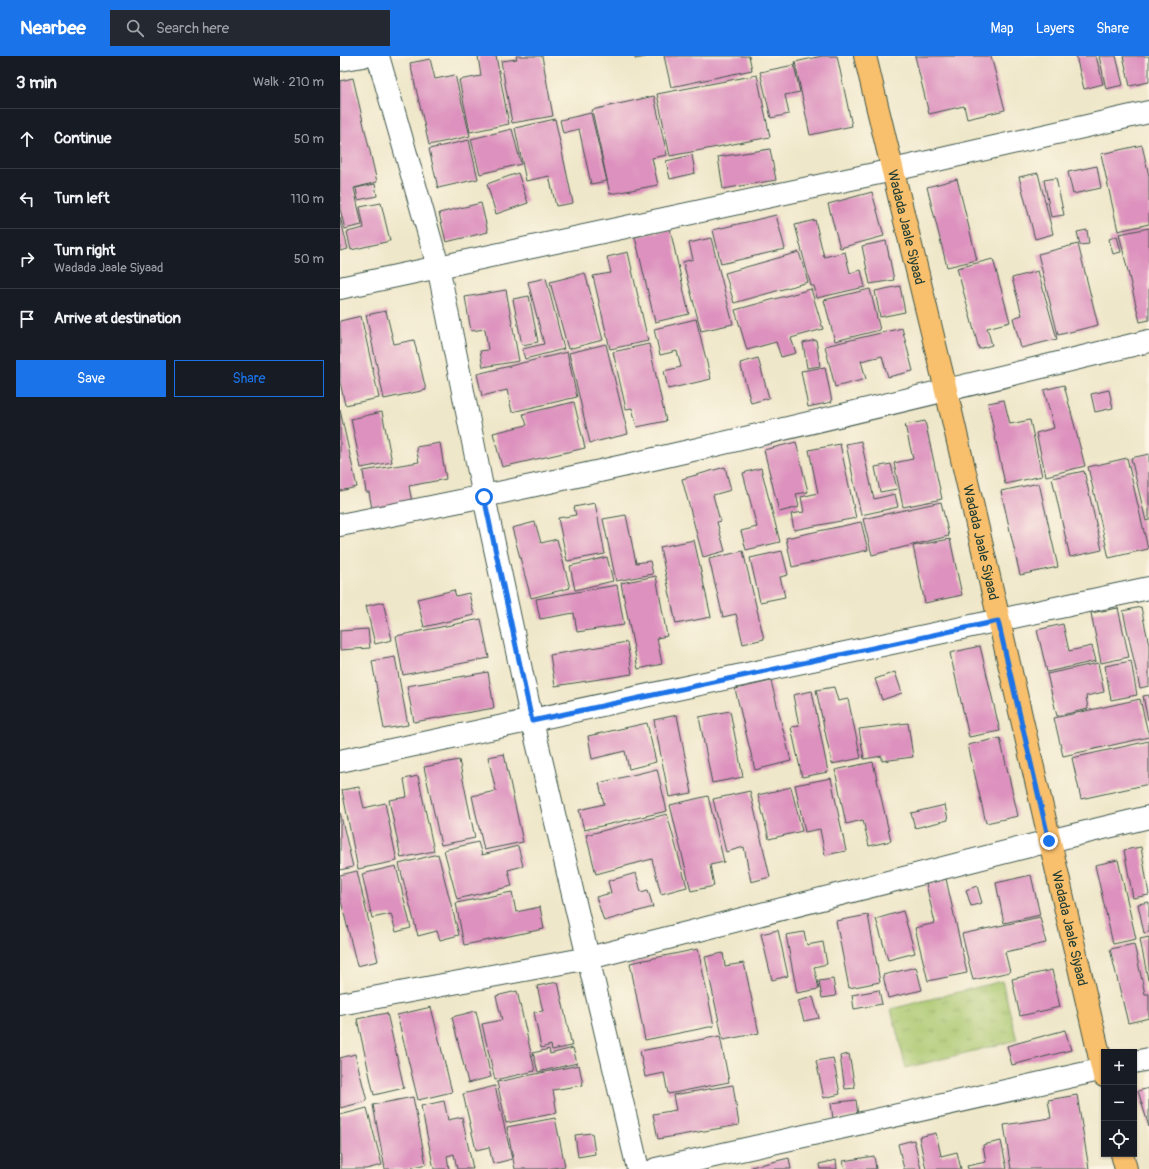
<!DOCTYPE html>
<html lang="en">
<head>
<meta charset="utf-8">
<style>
  :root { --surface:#171b24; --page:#242831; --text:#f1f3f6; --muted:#9ea1a6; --line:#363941; --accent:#1a73e8 }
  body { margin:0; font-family:Pangolin,sans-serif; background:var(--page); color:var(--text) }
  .controls { position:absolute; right:12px; bottom:12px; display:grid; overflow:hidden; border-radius:0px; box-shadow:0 1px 3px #0004 }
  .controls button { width:36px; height:36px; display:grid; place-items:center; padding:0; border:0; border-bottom:1px solid var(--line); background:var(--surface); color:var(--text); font:20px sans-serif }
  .stop { position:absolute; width:12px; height:12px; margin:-9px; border:3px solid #1a73e8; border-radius:50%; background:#fff }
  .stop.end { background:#1a73e8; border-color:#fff; box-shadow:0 1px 4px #0008 }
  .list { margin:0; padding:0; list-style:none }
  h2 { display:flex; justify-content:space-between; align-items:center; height:52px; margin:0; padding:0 16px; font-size:17px }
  h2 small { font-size:13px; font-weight:400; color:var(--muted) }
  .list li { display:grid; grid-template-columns:26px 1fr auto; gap:12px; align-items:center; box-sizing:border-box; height:60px; padding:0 16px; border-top:1px solid var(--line) }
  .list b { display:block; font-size:15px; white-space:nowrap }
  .list p { margin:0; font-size:13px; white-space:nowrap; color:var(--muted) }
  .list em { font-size:13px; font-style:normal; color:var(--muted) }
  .actions { display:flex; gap:8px; padding:12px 16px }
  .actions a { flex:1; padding:9px 0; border:1px solid var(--accent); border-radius:0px; text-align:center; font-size:14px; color:var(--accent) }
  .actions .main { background:var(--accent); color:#fff }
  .icon { flex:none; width:22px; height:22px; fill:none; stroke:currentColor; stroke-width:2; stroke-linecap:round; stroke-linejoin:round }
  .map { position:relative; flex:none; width:809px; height:1113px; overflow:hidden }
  header { display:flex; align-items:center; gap:24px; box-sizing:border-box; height:56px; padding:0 20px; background:var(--accent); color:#fff }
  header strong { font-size:19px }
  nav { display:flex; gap:22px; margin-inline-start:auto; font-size:14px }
  .search { width:280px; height:36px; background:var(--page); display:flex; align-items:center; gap:10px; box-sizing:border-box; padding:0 14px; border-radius:0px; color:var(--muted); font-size:15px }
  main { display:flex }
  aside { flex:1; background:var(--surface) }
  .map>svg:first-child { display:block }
  .park { fill:url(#park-tufts); stroke:#658252 }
  .building { fill:#dd91be }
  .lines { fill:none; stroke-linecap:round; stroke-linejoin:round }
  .minor-casing { stroke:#3e564a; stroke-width:24 }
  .major-casing { stroke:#3e564a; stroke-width:24 }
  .minor { stroke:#fff; stroke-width:22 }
  .major { stroke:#f8bf6c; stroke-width:22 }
  .route { stroke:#1a73e8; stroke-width:5 }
  .labels { text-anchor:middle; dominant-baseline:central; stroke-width:3; stroke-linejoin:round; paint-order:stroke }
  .street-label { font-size:14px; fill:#1f3d34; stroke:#fcf5e5 }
</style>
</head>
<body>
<header>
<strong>Nearbee</strong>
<div class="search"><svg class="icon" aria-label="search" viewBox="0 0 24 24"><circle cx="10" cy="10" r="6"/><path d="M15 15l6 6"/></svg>Search here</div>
<nav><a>Map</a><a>Layers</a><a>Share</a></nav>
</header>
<main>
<aside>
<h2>3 min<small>Walk · 210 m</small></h2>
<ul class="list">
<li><svg class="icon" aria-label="ahead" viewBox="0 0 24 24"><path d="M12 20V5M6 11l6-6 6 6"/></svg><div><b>Continue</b></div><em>50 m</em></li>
<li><svg class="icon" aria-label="left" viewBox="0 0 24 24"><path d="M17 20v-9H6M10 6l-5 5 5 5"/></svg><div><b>Turn left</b></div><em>110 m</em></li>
<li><svg class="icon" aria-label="right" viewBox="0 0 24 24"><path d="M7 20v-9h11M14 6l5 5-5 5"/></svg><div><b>Turn right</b><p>Wadada Jaale Siyaad</p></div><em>50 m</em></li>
<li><svg class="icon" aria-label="arrive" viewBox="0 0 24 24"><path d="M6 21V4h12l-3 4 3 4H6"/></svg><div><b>Arrive at destination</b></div></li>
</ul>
<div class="actions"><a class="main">Save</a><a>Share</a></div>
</aside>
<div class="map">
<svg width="809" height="1113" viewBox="0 0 809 1113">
  <defs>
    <pattern id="park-tufts" width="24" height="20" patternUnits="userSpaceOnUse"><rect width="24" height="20" fill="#abc86f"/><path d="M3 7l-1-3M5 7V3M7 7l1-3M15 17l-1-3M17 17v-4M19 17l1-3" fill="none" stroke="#8ba45c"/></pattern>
  </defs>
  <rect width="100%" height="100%" fill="#fcf5e5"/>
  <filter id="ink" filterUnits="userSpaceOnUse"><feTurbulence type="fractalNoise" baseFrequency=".025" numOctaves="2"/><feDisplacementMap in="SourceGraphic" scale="8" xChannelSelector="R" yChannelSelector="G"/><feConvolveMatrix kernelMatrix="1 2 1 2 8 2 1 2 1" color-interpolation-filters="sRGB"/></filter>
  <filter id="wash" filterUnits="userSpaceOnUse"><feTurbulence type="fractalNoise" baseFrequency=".012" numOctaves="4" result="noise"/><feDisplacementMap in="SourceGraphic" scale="16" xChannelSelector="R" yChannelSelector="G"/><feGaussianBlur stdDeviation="0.9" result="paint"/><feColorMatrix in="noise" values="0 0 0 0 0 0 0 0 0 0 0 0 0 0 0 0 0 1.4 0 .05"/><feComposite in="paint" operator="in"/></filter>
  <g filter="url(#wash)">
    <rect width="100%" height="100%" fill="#efe7c9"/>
    <path class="park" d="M662,925L677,984L566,1012L551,953Z"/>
    <g id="blocks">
      <path class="building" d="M138,0H156L169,68L130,76L119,24L141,20Z
        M176,0H202L213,60L172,67L161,5L177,3Z
        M295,0H306V1L295,3Z
        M324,0H409L412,14L331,31Z
        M482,0H497L512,70L470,79L455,6Z
        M575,0H651L665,54L627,63L624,50L589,58Z
        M736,0H756L763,28L744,33Z
        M759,0H776L783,29L766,33Z
        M783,0H809V26L790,30Z
        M90,3L95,23L115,19L130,80L89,89L70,7Z
        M454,9L460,36L445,39L449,58L431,62L420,16Z
        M417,19L430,81L330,100L317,38Z
        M13,22L37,126L14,132L22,169L5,173L0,153V25Z
        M314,40L327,99L312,102L318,129L270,138L252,54Z
        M251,57L267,125L251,128L239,73L223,77L220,64Z
        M215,63L233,147L216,150L209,120L186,125L175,72Z
        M172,73L181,108L140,118L131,83Z
        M129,84L138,123L98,132L89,93Z
        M802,89L809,120V168L778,175L761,98Z
        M430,93L436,124L383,133L378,101Z
        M352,99L355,117L330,123L326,105Z
        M757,110L761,132L733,138L728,116Z
        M178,117L188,147L156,158L147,128Z
        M698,117L713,178L695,183L679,121Z
        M716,122L724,159L711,161L704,124Z
        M617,123L637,204L607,211L587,131Z
        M35,128L37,140L18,144L16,132Z
        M532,136L544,180L500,192L488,148Z
        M41,147L50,185L11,194L7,176L24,172L20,151Z
        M141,147L148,176L106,186L99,157Z
        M436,159L445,193L381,208L373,174Z
        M0,161L8,193L0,195Z
        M475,164L484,201L505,196L510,217L521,214L525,231L477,242L474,230H471L455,169Z
        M809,172V264L800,266L779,178Z
        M330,173L349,258L315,266L295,181Z
        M747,174L749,188L740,189L737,176Z
        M777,180L781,196L773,198L769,183Z
        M371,182L393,268L361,275L343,206L353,203L349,187Z
        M546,185L554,224L530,228L522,190Z
        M738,188L758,269L718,279L698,198Z
        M288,196L308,285L270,293L253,220L271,217L267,201Z
        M459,196L468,226L394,247L385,217Z
        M653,203L670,266L647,272L652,289L639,293L617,212Z
        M698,215L717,283L681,292L673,262L682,259L672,222Z
        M245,217L263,284L228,293L210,226Z
        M206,222L224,293L185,303L182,293L204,288L188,226Z
        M560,230L565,256L540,261L535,235Z
        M471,233L483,273L451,282L456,297L441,301L436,286L407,294L395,254Z
        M530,233L540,274L495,285L484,244Z
        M166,234L179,305L143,311L140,295L148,294L145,273L131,275L125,241Z
        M189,240L198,286L182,289L173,243Z
        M46,255L54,288L74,284L86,334L44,343L26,259Z
        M21,260L39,342L5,349L0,326V265Z
        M356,263L371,323L328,333L324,315L341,311L337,295L320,299L314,273Z
        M562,272L573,315L548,321L542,300L521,305L526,323L495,331L485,290Z
        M476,284L480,310L467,312L463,287Z
        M266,288L288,378L250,387L229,297Z
        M309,288L326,365L297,371L292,352L286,353L273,296Z
        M227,296L237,341L172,356L167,334L142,340L137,318Z
        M418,302L429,342L411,347L400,307Z
        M485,311L492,346L468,351L461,315Z
        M724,329L745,410L706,420L696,377L714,372L704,334Z
        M769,334L773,352L755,356L751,338Z
        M664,344L670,368L690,364L702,420L665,428L648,347Z
        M234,346L245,392L162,411L153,377L187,369L183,358Z
        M0,354L17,431L0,435Z
        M42,356L52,406L21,412L11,363Z
        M585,365L602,443L563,451L554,407L573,403L565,369Z
        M521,385L534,443L555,438L558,451L521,459L506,388Z
        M456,386L468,436L456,438L459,451L439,456L424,394Z
        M100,387L106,423L69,430L72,447L32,453L29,436H26L23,415L79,406L76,391Z
        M500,388L516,462L454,474L451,458L464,456L461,441L478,437L469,394Z
        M809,398V464L806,465L791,402Z
        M787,402L808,493L769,502L748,411Z
        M551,408L557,433L540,436L535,411Z
        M385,411L391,434L373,439L380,465L377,466L385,495L363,501L342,423Z
        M421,412L440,486L406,494L401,475L417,471L403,417Z
        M744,415L762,494L730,501L712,422Z
        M699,427L718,511L680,519L661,435Z
        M601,446L609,480L532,499L523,463Z
        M255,447L265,498L227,505L218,462L236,459L234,451Z
        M286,459L296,507L310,505L313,518L276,525L263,463Z
        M195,466L201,487L217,483L230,532L191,542L172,472Z
        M521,466L528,494L452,511L446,482Z
        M610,483L622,539L585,547L573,490Z
        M354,484L371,561L336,568L320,491Z
        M403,495L424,583L403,588L396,558L383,561L369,503Z
        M442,495L448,519L440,521L445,541L420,546L410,502Z
        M267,501L273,525L235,534L230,510Z
        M316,520L327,580L317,582L322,608L298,613L281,527Z
        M277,529L284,569L237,576L234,557L200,563L196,543Z
        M114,534L116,540L129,537L134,559L84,571L77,543Z
        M43,546L52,584L35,588L26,550Z
        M801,551L809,589V630L800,632L783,555Z
        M778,552L789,601L761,607L751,557Z
        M141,563L149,602L63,619L56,580Z
        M723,568L729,595L752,590L756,605L707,616L697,574Z
        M28,573L30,592L0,594V575Z
        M287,586L292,618L215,630L210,599Z
        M640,590L660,675L629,681L610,597Z
        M55,601L68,669L44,673L32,605Z
        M791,605L797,639L771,644L765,610Z
        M758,607L764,636L746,640L748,653L717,660L707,618Z
        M148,616L154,652L74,666L67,630Z
        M555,616L562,637L542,644L535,623Z
        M431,625L451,705L415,714L395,633Z
        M494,631L498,645L508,643L521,702L492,708L476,634Z
        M472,635L488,716L462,721L451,671L459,670L453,639Z
        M809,639V664H808L803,640Z
        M800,643L809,681L723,700L714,662Z
        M390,655L403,721L372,727L359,661Z
        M337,659L352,737L329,741L314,664Z
        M307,667L316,706L289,713L285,695L252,703L248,680Z
        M568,667L573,701L542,705V700L524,703L519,673Z
        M660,682L678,760L646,767L628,689Z
        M809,685V728L741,743L732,702Z
        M164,698L183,786L144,794L132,740L156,735L148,701Z
        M119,704L135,782L101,789L84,711Z
        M533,706L551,785L529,790L523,764L506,768L495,714Z
        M317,713L327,755L244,774L239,754L264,748L259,727Z
        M78,720L94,795L61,802L49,744L67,741L64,723Z
        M491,722L506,795L485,799L480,773L465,776L455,729Z
        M19,731L24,752L45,747L57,805L18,813L2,734Z
        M451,731L462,775L429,783L418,739Z
        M410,735L430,821L411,826L404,791L386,796L373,743Z
        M368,740L384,806L370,809L374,830L351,835L330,749Z
        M605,749L608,764L575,772L571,757Z
        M0,756L13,811L0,814Z
        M327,758L347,831L321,838L312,803L256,818L246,779Z
        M138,786L142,799L178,790L183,810L168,814L172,830L117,843L104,794Z
        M801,791L809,839L793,842L784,794Z
        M98,798L119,879L100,884L97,875L78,880L59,808Z
        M778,804L796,883L773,888L755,809Z
        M56,810L71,872L56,876L51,858L32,862L22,818Z
        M17,815L38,905L17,910L0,841V819Z
        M296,817L301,836L308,834L313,851L264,865L256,841L271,837L268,825Z
        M691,819L700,859L664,867L656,827Z
        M606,823L627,917L588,925L575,872L595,867L586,828Z
        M637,830L642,847L631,850L626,834Z
        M172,836L176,856L200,851L204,873L124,889L116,847Z
        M809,846V876L804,877L798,848Z
        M563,855L575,897L548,904L536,863Z
        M528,859L540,926L509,932L496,865Z
        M700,861L706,887L665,896L670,916L633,924L622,878Z
        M438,874L448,920L432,924L421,878Z
        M464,876L467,889L483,886L487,908L474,911L479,933L457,937L446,879Z
        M809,881V924H808L800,883Z
        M794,888L805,938H809V962L788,967L770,893Z
        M358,893L374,970L305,984L290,907Z
        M383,897L385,910L404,907L419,977L383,984L365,901Z
        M576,911L582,934L548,942L543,919Z
        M712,914L720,951L680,960L672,923Z
        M493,923L496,940L482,942L479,925Z
        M218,926L232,990L212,994L211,989L201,992L194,956L203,955L197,930Z
        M539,934L542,948L514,953L512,939Z
        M177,935L195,1015L155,1024L142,968L162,964L156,940Z
        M473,941L479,962L464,965L458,945Z
        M91,951L112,1036L78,1044L57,959Z
        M136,955L151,1021L128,1027L112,961Z
        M47,957L64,1032L34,1039L17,963Z
        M725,974L731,994L672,1009L667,990Z
        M380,980L389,1026L328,1038L324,1017L305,1021L300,995Z
        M233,992L237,1007L198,1016L193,997L209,993L210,998Z
        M15,998L27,1045L0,1052V1002Z
        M509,998L515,1032L505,1033L500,1000Z
        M493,1002L500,1038L484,1042L476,1005Z
        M239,1009L243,1029L213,1034L217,1057L166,1067L157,1026Z
        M393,1029L399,1069L318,1083L313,1058L336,1054L333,1039Z
        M155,1030L172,1103L153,1108L149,1091L136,1094L123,1038Z
        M809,1032V1071L798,1035Z
        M737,1039L749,1113H671L664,1069L711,1062L708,1044Z
        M73,1041L86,1108L66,1113H45L33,1049Z
        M516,1044L518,1060L493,1063L491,1047Z
        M104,1045L108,1064L122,1061L133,1113H117L114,1098L107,1100L109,1113H94L81,1050Z
        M27,1052L42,1109L26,1113H1L0,1059Z
        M215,1062L225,1110L207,1113H175L167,1071Z
        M252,1077L255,1098L238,1101L235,1079Z
        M596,1077L601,1100L617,1096L621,1113H586L579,1081Z
        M574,1084L581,1113H564L558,1088Z
        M661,1085L667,1113H628L627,1110L646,1106L643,1089Z
        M534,1100L536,1113H505L503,1105Z
        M449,1102L451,1113H411V1111Z
        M496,1104L497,1113H480L479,1108Z"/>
    </g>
  </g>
  <g filter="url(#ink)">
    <use href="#blocks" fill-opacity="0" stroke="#3e564a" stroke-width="1"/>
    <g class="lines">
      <g class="minor-casing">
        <path id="minor" d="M38,0L98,210L144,441L192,665L298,1113
          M0,4L23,0
          M0,232L553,114L809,56
          M0,469C272,417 540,350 809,285
          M0,705L809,532
          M0,948L249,902L709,785L809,761
          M794,1006L809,1003
          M316,1113L764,1013"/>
      </g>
      <g class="major-casing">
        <g id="major">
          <path id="s1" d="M525,0L606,334L764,1020"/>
          <path d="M782,1098L786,1113"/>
        </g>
      </g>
      <use href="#minor" class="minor"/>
      <use href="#major" class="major"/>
    </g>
  </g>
  <g class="lines" filter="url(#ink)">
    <path class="route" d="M144,441L192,665L658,565L709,785"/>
  </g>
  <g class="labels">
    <g class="street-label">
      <text stroke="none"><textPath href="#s1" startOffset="176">Wadada Jaale Siyaad</textPath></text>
      <text stroke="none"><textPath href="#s1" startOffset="500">Wadada Jaale Siyaad</textPath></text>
      <text stroke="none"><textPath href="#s1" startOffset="896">Wadada Jaale Siyaad</textPath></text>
    </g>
  </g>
</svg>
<div class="controls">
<button>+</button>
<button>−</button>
<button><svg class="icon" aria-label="locate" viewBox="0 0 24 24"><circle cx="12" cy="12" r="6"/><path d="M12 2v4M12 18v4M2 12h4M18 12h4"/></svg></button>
</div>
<div class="stop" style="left:144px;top:441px"></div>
<div class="stop end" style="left:709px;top:785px"></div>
</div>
</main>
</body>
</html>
